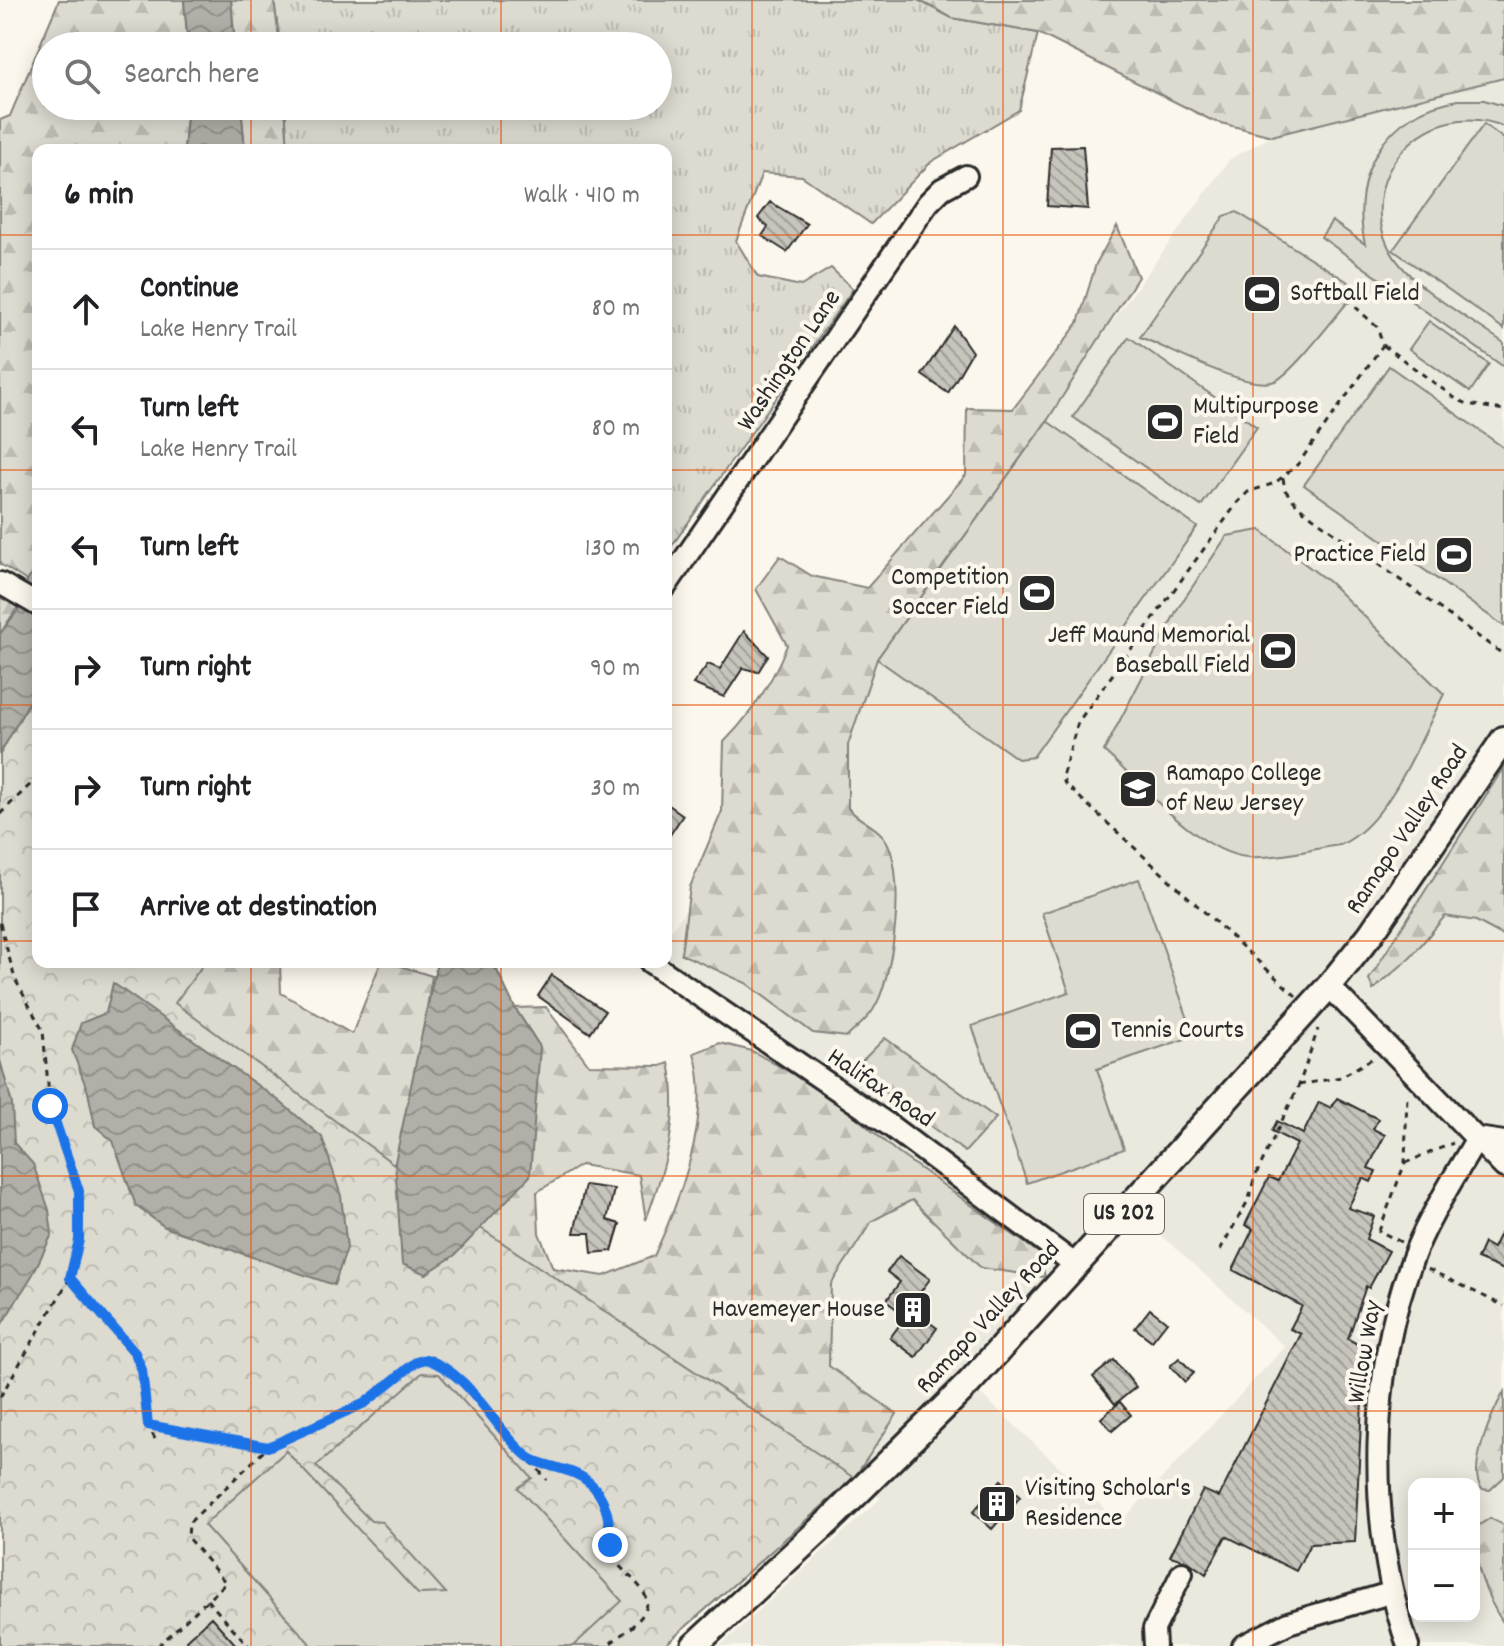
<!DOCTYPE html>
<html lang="en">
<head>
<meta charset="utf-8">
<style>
  :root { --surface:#fff; --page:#f2f2f2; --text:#202124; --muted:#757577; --line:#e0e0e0 }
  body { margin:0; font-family:Dekko,sans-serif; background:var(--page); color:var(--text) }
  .controls { position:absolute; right:24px; bottom:24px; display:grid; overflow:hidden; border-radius:16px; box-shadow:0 4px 20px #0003 }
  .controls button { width:72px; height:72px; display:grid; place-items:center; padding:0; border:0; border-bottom:2px solid var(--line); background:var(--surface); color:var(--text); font:40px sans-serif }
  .stop { position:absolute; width:24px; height:24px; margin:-18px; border:6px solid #1a73e8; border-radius:50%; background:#fff }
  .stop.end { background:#1a73e8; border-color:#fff; box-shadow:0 2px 8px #0008 }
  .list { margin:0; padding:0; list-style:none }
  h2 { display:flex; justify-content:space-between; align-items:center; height:104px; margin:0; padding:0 32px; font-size:34px }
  h2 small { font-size:26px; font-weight:400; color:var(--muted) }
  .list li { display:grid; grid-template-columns:52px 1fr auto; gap:24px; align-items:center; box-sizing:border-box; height:120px; padding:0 32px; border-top:2px solid var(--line) }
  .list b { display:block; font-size:30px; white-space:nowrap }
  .list p { margin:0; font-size:26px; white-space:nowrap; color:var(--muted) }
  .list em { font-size:26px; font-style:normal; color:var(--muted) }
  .icon { flex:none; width:44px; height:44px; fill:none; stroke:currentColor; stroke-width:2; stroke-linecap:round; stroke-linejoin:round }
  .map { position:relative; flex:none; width:1504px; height:1646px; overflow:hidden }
  .search { position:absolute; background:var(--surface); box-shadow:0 4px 20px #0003; left:32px; top:32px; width:640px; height:88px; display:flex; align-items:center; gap:20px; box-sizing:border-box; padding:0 28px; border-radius:44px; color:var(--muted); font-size:30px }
  .panel { position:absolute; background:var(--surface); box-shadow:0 4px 20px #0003; left:32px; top:144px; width:640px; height:824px; border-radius:16px }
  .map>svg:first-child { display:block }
  .built { fill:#ebe8de; fill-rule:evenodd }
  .grass { fill:url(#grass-tufts); stroke:#84827e; stroke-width:2 }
  .forest { fill:url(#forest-firs); stroke:#84827e; stroke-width:2 }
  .park { fill:url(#park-crowns); stroke:#84827e; stroke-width:2 }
  .pitch { fill:#dddad0; stroke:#84827e; stroke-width:2 }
  .water { fill:url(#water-waves); stroke:#7b7a75; stroke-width:2 }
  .building { fill:url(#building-back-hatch); stroke:#2b2b2b; stroke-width:2 }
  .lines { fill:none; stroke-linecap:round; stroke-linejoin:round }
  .minor-casing { stroke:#2b2b2b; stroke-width:26 }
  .major-casing { stroke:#2b2b2b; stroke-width:30 }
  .path { stroke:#2b2b2b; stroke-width:3; stroke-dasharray:6 6; stroke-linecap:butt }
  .minor { stroke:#fbf7ec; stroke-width:20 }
  .major { stroke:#fbf7ec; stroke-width:24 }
  .route { stroke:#1a73e8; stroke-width:10 }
  .grid { fill:none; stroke:#e8590c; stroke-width:2; stroke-opacity:0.55 }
  .labels { text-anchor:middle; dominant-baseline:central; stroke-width:8; stroke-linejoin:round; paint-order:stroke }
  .shield { fill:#fbf7ec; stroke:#696865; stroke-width:2 }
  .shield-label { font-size:24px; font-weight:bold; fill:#2b2b2b }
  .poi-label { font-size:26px; fill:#2b2b2b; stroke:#fbf7ec; text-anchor:start }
  .street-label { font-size:26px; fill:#2b2b2b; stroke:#fbf7ec }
</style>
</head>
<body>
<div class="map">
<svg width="1504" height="1646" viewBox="0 0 1504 1646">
  <defs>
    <pattern id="grass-tufts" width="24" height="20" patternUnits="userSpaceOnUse" patternTransform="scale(2)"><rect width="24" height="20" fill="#dddad0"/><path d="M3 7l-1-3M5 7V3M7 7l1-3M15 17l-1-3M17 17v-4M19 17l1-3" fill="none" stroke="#bebbb3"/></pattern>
    <pattern id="forest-firs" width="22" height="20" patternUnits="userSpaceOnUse" patternTransform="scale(2)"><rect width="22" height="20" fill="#dddad0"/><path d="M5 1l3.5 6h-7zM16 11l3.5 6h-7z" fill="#bebbb3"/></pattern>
    <pattern id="park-crowns" width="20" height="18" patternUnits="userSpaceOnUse" patternTransform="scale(2)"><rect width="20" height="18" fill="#dddad0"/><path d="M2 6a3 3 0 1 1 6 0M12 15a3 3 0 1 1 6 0" fill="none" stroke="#bebbb3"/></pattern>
    <pattern id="water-waves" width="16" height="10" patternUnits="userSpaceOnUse" patternTransform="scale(2)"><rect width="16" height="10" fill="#b1afa7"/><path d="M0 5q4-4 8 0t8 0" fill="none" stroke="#908f88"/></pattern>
    <pattern id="building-back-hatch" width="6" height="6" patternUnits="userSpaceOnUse" patternTransform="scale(2)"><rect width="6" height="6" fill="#c7c4bc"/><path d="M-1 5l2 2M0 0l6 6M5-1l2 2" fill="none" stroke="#a29f99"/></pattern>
  </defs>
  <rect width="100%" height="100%" fill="#fbf7ec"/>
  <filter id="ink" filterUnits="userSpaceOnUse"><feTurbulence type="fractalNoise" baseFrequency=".0125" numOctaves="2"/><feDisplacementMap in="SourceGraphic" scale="16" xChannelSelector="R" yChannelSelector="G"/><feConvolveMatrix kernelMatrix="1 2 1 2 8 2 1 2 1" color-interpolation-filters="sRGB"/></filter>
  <g filter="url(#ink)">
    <path class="built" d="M1504,78V1646H720L881,1498L687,1363L894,1117L666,962V937L1230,159L1272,136ZM1130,1207L1285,1347L1120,1523L969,1383ZM1414,1484H1474V1616H1414Z"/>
    <path class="grass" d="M274,0H918L952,18L1038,33L1019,110L931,162L871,224L802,176L762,173L736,241L758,277L801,286L831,268L853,289L666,554V150H288L285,106H658V46H280Z"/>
    <path class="forest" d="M59,0H184L188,46H46V106H188L184,150H38V565L27,581L0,564V120L10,116Z
      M231,0H274L280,46H235Z
      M918,0H1504V78L1272,136L1213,121L1038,33L952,18Z
      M241,106H285L288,150H245Z
      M1117,226L1138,277L1047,421L877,659L848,745V808C858,820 872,824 882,835C909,864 894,979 873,1010C867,1020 855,1029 847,1037L813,1033L746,983L681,954L690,887L722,811L724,742C753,713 772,683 787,645L756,589L780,556L812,576L867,588L966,475L967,408L1013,409L1078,323L1096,264Z
      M0,592L20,603L0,634Z
      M1504,767V936L1476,921L1445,916L1411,957L1373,990L1369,979Z
      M38,962H280L281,993L352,1034L381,962H388L432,976L419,1058L534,1101L540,1047L515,1008L546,1007L589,1065L661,1066L669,1063C681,1118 665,1168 646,1220L639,1175L581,1165L537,1192L539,1233L553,1268L604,1276L654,1256C680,1200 713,1114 694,1053L720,1043L752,1051L829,1094L898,1153L1039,1253L1045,1277L981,1268L912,1200L872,1221L831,1284L829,1366L897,1414L854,1478L664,1646H0V1060Z
      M885,1038L996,1118L965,1152L854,1069Z
      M1504,1392V1477L1490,1490L1482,1489C1466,1470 1493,1411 1504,1392Z
      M1490,1518L1504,1525V1624C1487,1599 1471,1559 1475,1528Z"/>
    <path class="park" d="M38,686V962H205L175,1003L482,1229L854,1478L664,1646H0V754Z"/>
    <path class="pitch" d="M1459,100H1484L1504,106V127C1431,95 1354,173 1388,246C1406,285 1469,318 1504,343V367L1321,237L1332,221L1365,244C1349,175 1386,110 1459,100Z
      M1484,124L1504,139V329L1393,250Z
      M1237,212L1359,289C1341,308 1295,372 1275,381C1249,392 1168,348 1140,337L1224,216Z
      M1429,321L1489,364L1470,392L1409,349Z
      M1129,337L1257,427L1201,506L1073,417Z
      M1389,366L1504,448V626L1304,485Z
      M1047,421L1197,527L1033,757L1018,759L877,659Z
      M1260,530L1329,582L1444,694C1420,740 1389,824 1340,845C1311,849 1277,859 1247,857C1199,853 1140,783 1104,751L1178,608L1227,536Z
      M1139,879L1194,1036L1097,1069L1124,1149L1027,1183L972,1026L1069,992L1042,913Z
      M422,1373L439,1374L532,1478L518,1488L622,1601L573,1646H312L204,1525L286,1451L418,1594L446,1593L382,1522L371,1521L316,1466Z"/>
    <path class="water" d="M184,0H231L235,46H188Z
      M188,106H241L245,150H184Z
      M38,565V686L0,754V634L18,610L27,581Z
      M437,962H493L515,1008L540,1047L530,1176L455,1255L426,1274L402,1264L395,1162Z
      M113,983L278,1100L322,1137L341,1196L347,1248L334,1285L165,1227L136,1206L113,1141L95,1126L88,1092L72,1050L81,1023L106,1013Z
      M0,1060L12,1104L14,1143L33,1164L49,1210L52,1234L33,1274L0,1327Z"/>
    <path class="building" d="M1083,146L1088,209L1047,206L1051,147Z
      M770,202L807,224L787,252L762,236L768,227L758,218Z
      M954,326L972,352L948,393L922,375Z
      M744,631L768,656L758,672L743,668L724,697L693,684L708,664L720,669Z
      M666,803L683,815L666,841Z
      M552,975L605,1011L590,1033L538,996Z
      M1337,1098L1378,1119L1373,1129L1385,1135L1368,1168L1376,1171L1371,1182L1363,1178L1348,1208L1374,1216L1366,1239L1389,1251L1369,1288L1366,1286L1348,1339L1365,1348L1358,1362H1364L1355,1542L1310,1544L1296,1571L1226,1536L1206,1574L1187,1561L1170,1556L1203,1490L1219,1497L1301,1334L1290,1329L1302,1306L1233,1270L1253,1229L1245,1225L1269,1177L1278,1181L1297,1144L1272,1131L1277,1121L1303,1134L1319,1102L1331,1108Z
      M585,1185L614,1189L607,1220L620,1224L612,1251L592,1253L590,1233H574Z
      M1504,1225V1270L1477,1259L1484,1243L1493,1248Z
      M899,1256L930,1279L921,1291L931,1304L922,1317L937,1328L916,1357L890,1338L906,1316L886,1301L900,1282L887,1272Z
      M1150,1309L1167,1322L1152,1341L1135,1328Z
      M1179,1358L1194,1373L1185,1382L1170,1366Z
      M1114,1360L1136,1387L1115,1404L1093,1377Z
      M1120,1402L1131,1415L1112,1431L1101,1418Z
      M1001,1480L1020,1497L992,1529L973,1512Z
      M211,1617L237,1646H192L186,1640Z"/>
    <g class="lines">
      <g class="minor-casing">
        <path id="minor" d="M0,583L38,605
          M666,586L928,203L942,189L966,176
          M650,962L889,1125L1077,1266
          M1329,986L1504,1167
          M1477,1138L1504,1142
          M1155,1646L1154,1629L1182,1573
          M1243,1646L1288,1623L1390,1593
          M1408,1646C1366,1523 1368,1366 1418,1245C1434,1208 1457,1173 1477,1138"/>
      </g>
      <g class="major-casing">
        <path id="major" d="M694,1646L829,1521L969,1383L1329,986L1370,935L1504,739"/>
      </g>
      <path class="path" d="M1383,345L1456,399L1468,404L1504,410
        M1283,478L1285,490L1299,507L1504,655
        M0,814L38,777
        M0,923L15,979L43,1031L50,1106L79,1191V1240L70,1278L135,1353L142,1370L148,1425
        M1296,996L1065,784L1062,777L1078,722L1238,502L1248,492L1275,483L1298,464L1383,345L1377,327L1348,300
        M1299,1085L1341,1077L1373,1058
        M1405,1163L1453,1143
        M1401,1242L1379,1231L1405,1163L1407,1093
        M1220,1250L1249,1199L1254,1179L1299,1085L1318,1029
        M1428,1269L1504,1306
        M0,1397L70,1278
        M155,1439L148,1425L268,1447L365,1403L416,1362L426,1359L440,1363L479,1399L547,1480
        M529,1459C575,1467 601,1481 609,1529C611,1538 608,1550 613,1558C622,1572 645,1585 647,1602C648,1619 618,1636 607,1646
        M207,1600L249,1646
        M158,1646L226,1583L188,1538L189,1523L268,1447"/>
      <use href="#minor" class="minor"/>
      <use href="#major" class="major"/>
    </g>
  </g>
  <g class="lines" filter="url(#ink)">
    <path class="route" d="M50,1106L79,1191V1240L70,1278L135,1353L142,1370L148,1425L268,1447L365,1403L416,1362L426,1359C472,1374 492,1427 527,1456C543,1469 574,1465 594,1487C607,1502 611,1525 610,1545"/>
  </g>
  <path class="grid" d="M251,0V46M501,0V46M752,0V1646M1003,0V1646M1253,0V1646M251,106V150M501,106V150M0,235H38M666,235H1504M0,470H38M666,470H1504M0,705H38M666,705H1504M0,941H38M666,941H1504M251,962V1646M501,962V1646M0,1176H1504M0,1411H1504"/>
  <defs>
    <g id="stadium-square" transform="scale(2)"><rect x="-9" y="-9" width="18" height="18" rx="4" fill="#2b2b2b" stroke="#fbf7ec"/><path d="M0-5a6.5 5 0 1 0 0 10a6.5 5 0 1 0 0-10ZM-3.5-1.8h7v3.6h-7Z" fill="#fff"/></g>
    <g id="university-square" transform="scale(2)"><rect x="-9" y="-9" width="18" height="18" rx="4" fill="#2b2b2b" stroke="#fbf7ec"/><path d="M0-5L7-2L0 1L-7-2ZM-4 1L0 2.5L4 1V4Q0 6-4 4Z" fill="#fff"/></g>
    <g id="building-square" transform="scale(2)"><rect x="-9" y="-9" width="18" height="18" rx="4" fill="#2b2b2b" stroke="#fbf7ec"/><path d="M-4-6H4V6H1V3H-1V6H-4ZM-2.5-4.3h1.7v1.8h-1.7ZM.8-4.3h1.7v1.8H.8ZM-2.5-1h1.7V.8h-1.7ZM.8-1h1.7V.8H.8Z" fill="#fff"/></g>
  </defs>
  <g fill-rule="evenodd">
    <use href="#stadium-square" x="1262" y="294"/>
    <use href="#stadium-square" x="1165" y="422"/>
    <use href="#stadium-square" x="1454" y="555"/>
    <use href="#stadium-square" x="1037" y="593"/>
    <use href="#stadium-square" x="1278" y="651"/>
    <use href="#university-square" x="1138" y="789"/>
    <use href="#stadium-square" x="1083" y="1031"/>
    <use href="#building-square" x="913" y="1310"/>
    <use href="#building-square" x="997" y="1504"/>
  </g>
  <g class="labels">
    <rect class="shield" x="1084" y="1194" width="80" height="40" rx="6"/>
    <g class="shield-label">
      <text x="1124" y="1214">US 202</text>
    </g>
    <g class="poi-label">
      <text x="1290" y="294">Softball Field</text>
      <text x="1193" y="407">Multipurpose<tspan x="1193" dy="30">Field</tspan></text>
      <text x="1426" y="555" text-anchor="end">Practice Field</text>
      <text x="1009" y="578" text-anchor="end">Competition<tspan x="1009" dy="30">Soccer Field</tspan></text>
      <text x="1250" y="636" text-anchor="end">Jeff Maund Memorial<tspan x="1250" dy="30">Baseball Field</tspan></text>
      <text x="1166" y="774">Ramapo College<tspan x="1166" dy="30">of New Jersey</tspan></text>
      <text x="1111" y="1031">Tennis Courts</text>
      <text x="885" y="1310" text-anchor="end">Havemeyer House</text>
      <text x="1025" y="1489">Visiting Scholar's<tspan x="1025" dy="30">Residence</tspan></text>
    </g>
    <g class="street-label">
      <text transform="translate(790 361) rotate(-56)">Washington Lane</text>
      <text transform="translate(1408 830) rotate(-56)">Ramapo Valley Road</text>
      <text transform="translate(880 1089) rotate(34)">Halifax Road</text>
      <text transform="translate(989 1318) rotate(-47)">Ramapo Valley Road</text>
      <text transform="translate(1366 1352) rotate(-80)">Willow Way</text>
    </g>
  </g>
</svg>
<div class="controls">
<button>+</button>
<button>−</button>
</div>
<div class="stop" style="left:50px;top:1106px"></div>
<div class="stop end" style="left:610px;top:1545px"></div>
<div class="search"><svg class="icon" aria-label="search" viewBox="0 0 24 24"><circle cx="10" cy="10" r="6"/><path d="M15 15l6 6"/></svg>Search here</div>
<section class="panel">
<h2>6 min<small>Walk · 410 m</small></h2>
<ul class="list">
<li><svg class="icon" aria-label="ahead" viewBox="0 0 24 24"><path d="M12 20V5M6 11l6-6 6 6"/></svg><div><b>Continue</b><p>Lake Henry Trail</p></div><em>80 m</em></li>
<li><svg class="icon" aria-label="left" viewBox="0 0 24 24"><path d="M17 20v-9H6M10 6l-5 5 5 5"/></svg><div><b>Turn left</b><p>Lake Henry Trail</p></div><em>80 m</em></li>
<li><svg class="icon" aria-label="left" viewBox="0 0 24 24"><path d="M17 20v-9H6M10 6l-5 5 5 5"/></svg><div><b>Turn left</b></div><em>130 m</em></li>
<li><svg class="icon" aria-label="right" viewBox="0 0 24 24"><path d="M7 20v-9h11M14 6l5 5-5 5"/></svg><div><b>Turn right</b></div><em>90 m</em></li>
<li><svg class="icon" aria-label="right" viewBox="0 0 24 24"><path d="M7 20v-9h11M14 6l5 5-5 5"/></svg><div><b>Turn right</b></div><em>30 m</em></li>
<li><svg class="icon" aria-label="arrive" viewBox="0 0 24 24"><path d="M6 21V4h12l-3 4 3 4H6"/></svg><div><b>Arrive at destination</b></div></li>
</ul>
</section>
</div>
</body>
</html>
